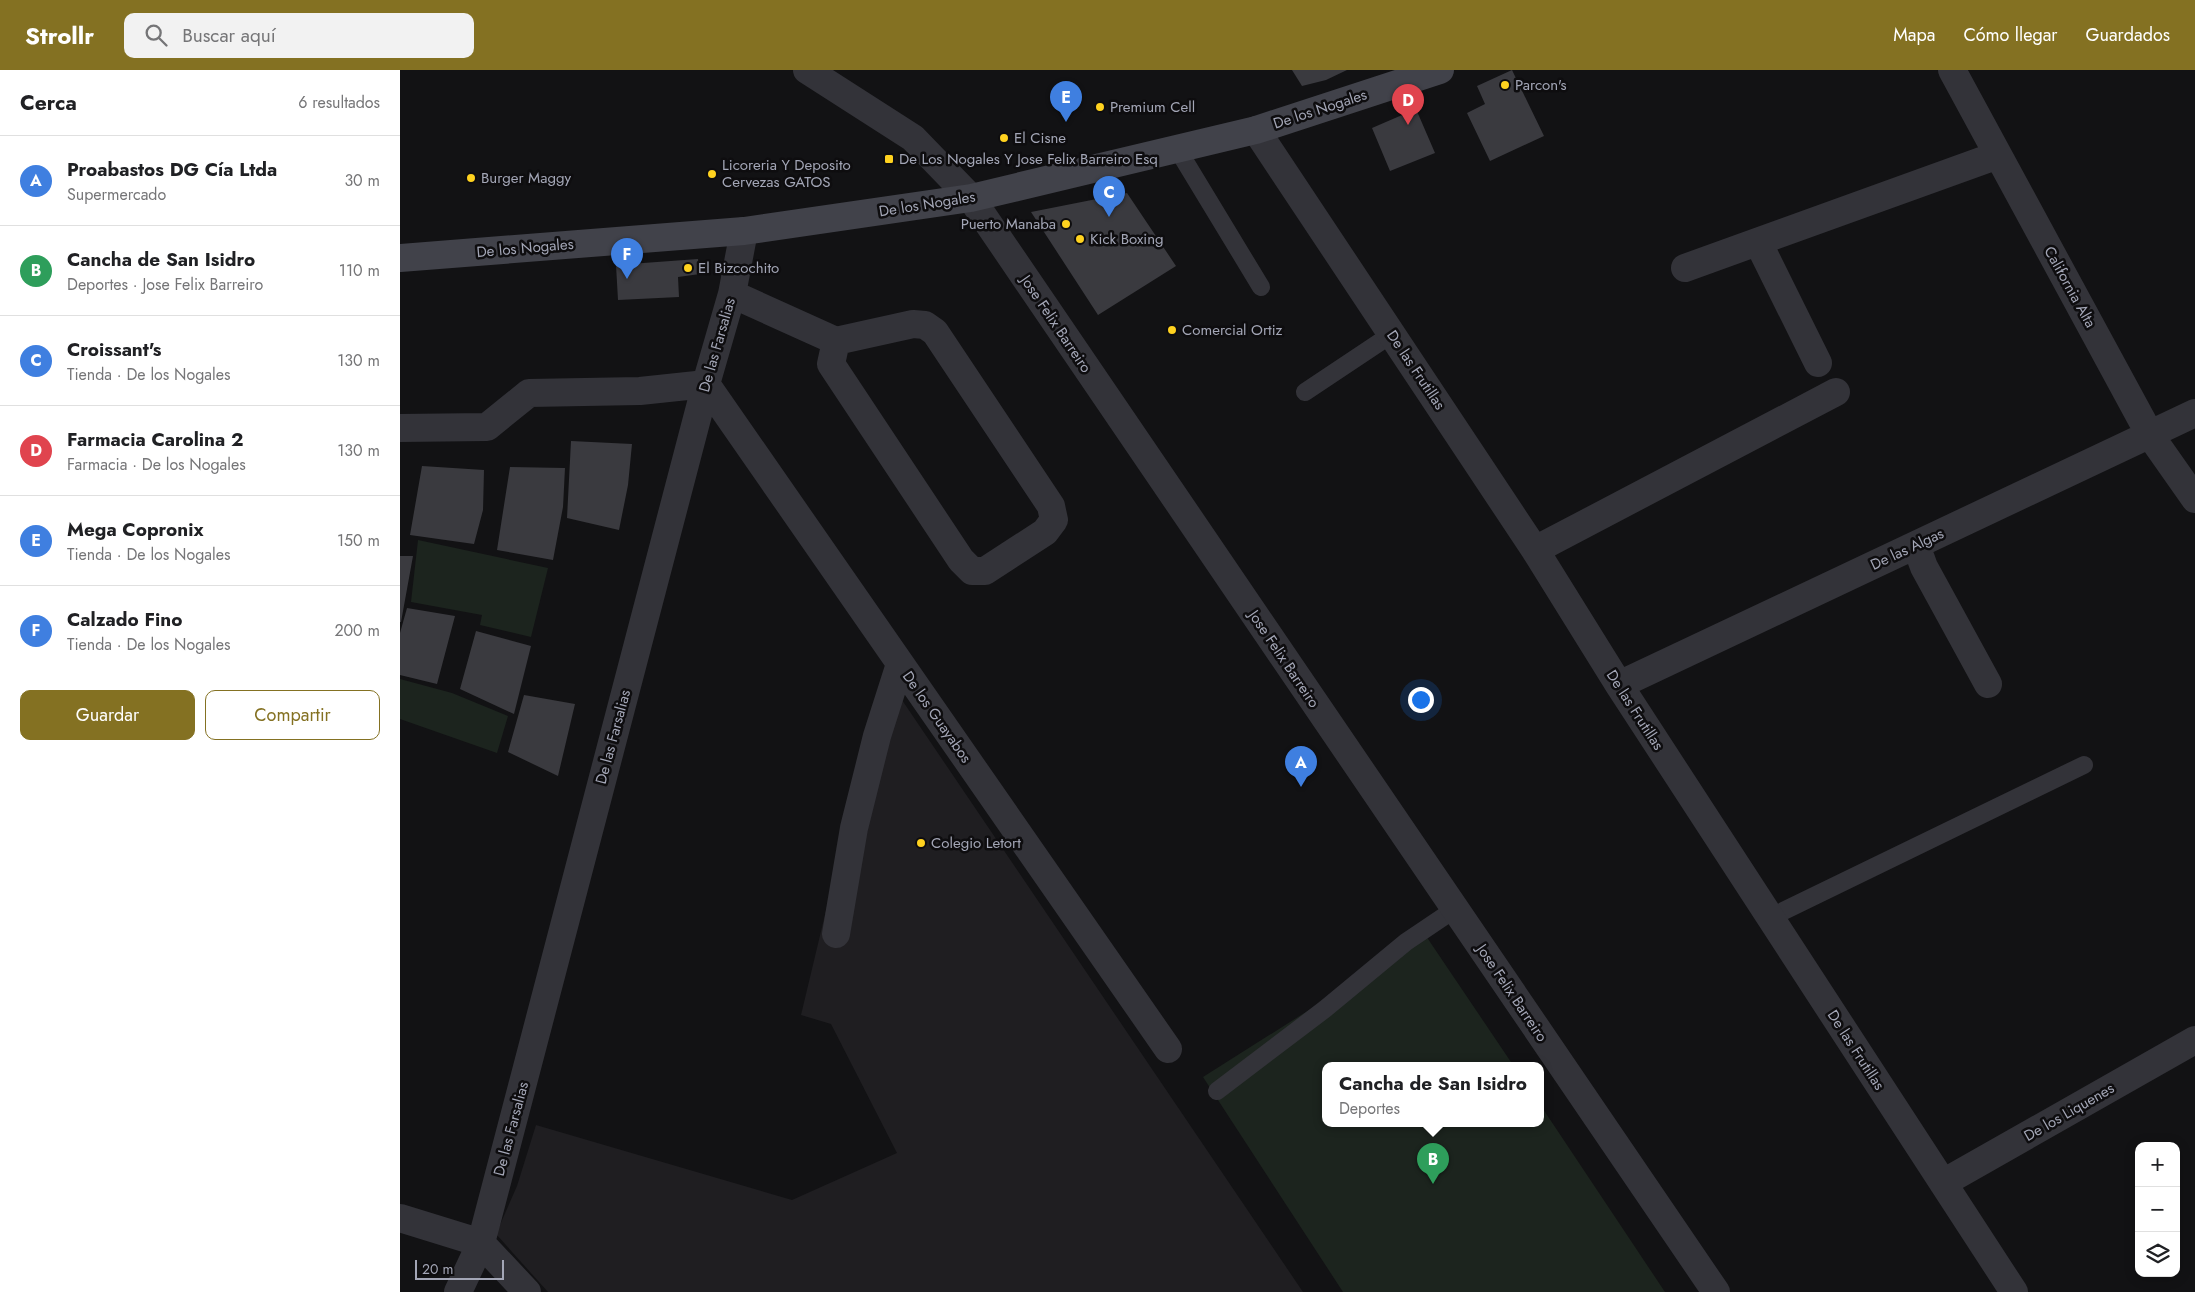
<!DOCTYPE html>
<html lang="es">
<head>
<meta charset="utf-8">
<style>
  :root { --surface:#fff; --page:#f2f2f2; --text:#202124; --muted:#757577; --line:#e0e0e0; --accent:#847122 }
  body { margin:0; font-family:Jost,sans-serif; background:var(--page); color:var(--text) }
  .controls { position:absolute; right:15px; bottom:15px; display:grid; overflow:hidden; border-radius:10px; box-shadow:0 2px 12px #0003 }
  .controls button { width:45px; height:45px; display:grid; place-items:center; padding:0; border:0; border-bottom:1px solid var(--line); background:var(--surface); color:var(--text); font:25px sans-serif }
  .scale { position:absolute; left:15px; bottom:12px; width:89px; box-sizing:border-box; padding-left:5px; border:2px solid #a3a6b6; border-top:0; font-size:14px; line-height:18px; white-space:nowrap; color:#a3a6b6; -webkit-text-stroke:4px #0e0d0f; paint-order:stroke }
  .you { position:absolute; left:1020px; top:629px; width:18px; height:18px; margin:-12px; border:4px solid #fff; border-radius:50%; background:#1a73e8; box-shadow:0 0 0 8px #1a73e833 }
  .badge { display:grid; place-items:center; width:32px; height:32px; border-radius:50%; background:var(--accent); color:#fff; font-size:16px; font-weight:700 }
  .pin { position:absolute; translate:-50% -41px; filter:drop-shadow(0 1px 2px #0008) }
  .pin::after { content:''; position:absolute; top:26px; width:18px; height:15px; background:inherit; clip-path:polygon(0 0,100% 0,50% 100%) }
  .popup { position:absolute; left:922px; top:992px; width:222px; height:65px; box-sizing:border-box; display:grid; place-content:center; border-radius:10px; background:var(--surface); filter:drop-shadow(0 1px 4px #0005); font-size:16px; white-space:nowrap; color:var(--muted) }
  .popup b { font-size:19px; color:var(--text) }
  .popup::after { content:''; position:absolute; left:50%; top:100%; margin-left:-10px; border:10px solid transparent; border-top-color:var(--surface) }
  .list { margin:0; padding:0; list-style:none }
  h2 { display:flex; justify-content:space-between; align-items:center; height:65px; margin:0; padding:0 20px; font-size:21px }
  h2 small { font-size:16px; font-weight:400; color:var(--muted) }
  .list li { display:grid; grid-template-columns:32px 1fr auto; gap:15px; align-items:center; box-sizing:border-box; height:90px; padding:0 20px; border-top:1px solid var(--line) }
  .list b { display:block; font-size:19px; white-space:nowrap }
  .list p { margin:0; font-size:16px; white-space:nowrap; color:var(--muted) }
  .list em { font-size:16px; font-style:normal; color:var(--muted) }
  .actions { display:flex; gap:10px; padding:15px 20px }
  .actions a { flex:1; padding:11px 0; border:1px solid var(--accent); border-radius:10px; text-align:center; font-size:18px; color:var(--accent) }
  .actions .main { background:var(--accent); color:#fff }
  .icon { flex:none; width:28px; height:28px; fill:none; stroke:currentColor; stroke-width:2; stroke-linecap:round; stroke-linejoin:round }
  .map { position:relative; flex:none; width:1795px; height:1222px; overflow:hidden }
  header { display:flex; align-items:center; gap:30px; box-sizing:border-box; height:70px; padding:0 25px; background:var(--accent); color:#fff }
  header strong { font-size:24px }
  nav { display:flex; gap:28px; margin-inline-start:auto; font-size:18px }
  .search { width:350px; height:45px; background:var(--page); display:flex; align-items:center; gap:12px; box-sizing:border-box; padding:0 18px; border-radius:10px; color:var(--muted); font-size:19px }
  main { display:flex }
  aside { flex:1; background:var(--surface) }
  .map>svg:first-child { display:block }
  .built { fill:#1f1e21 }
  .green { fill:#1c241e }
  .building { fill:#3a3a3f }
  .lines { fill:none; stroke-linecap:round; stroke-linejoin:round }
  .lane { stroke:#333339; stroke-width:18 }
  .street { stroke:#333339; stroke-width:28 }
  .secondary { stroke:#41424a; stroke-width:28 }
  .poi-dot { fill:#ffd21f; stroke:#0e0d0f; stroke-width:2 }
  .labels { text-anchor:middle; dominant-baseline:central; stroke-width:5; stroke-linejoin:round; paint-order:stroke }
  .poi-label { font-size:15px; fill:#a3a6b6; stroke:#0e0d0f; text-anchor:start }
  .street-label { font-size:15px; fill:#a3a6b6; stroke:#0e0d0f }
</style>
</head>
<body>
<header>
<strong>Strollr</strong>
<div class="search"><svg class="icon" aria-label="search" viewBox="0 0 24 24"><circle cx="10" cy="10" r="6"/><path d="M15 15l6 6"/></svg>Buscar aquí</div>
<nav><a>Mapa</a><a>Cómo llegar</a><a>Guardados</a></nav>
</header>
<main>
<aside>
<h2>Cerca<small>6 resultados</small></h2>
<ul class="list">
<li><span class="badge" style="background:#3f7fe0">A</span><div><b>Proabastos DG Cía Ltda</b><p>Supermercado</p></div><em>30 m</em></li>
<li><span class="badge" style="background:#2e9e5b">B</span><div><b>Cancha de San Isidro</b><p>Deportes · Jose Felix Barreiro</p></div><em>110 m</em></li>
<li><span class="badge" style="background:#3f7fe0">C</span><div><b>Croissant's</b><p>Tienda · De los Nogales</p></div><em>130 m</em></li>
<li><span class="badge" style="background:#e0444e">D</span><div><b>Farmacia Carolina 2</b><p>Farmacia · De los Nogales</p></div><em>130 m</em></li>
<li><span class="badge" style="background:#3f7fe0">E</span><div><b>Mega Copronix</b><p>Tienda · De los Nogales</p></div><em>150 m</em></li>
<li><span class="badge" style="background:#3f7fe0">F</span><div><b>Calzado Fino</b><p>Tienda · De los Nogales</p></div><em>200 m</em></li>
</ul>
<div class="actions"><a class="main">Guardar</a><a>Compartir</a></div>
</aside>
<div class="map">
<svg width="1795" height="1222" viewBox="0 0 1795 1222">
  <rect width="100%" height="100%" fill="#121214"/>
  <path class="built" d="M483,602L903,1222H148L96,1164L117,1116L136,1055L392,1130L497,1083L431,954L401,945Z"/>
  <path class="green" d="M18,470L148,498L131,567L80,555L82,545L11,532Z
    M0,609L52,623L108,646L97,683L0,649Z
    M1026,866L1113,995H926V1053H1140L1141,1036L1265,1222H943L803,1007Z"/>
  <path class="building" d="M892,0H947L926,10L902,16Z
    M1112,0L1144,66L1090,91L1067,43L1085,34L1077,16Z
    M1016,39L1035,83L990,101L972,58Z
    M727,123L776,196L698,245L631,142Z
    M298,189L300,204L278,207L279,227L218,230L216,195Z
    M171,371L232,374L228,415L219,460L167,448Z
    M22,396L84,400L83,440L74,474L10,465Z
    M110,397L165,398L163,437L153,490L97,480Z
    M0,486H13L1,552H0Z
    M7,538L55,546L37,614L0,605V563Z
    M76,561L131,576L114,644L60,619Z
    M124,625L175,634L158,706L108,682Z"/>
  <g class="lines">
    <path class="lane" d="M778,80L861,217
      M905,322L992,264
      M1369,848L1684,695
      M817,1021L925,939L1006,872L1055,839"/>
    <path class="street" d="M407,0L513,68L571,128L1316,1222
      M1552,0L1750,365L1795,429
      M856,60L1135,480L1219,615L1614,1222
      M1358,172L1418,293
      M1285,198L1598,85
      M332,224L436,271L513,254L525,255L535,262L651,436L654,450L645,462L585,501H572L561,490L431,294L436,271
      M0,358L87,357L129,323L240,321L306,314L768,979
      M1516,475L1524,497L1588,614
      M1135,480L1436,322
      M1219,615L1795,343
      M436,864L454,758L477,666L500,594
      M1543,1113L1795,970
      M0,1148L81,1173L127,1222
      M58,1222L81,1173L306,314L332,224L344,161"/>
    <path class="secondary" d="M0,188L344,161L571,128L856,60L1040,0"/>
  </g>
  <g class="poi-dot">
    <circle cx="1105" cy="15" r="5"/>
    <circle cx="700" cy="37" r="5"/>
    <circle cx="604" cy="68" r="5"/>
    <rect x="484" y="84" width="10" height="10" rx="2.5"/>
    <circle cx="312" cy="104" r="5"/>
    <circle cx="71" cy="108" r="5"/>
    <circle cx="666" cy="154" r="5"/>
    <circle cx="680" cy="169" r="5"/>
    <circle cx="288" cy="198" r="5"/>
    <circle cx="772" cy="260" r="5"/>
    <circle cx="521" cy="773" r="5"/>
  </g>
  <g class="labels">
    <g class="poi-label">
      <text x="1115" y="15">Parcon's</text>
      <text x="710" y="37">Premium Cell</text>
      <text x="614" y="68">El Cisne</text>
      <text x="499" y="89">De Los Nogales Y Jose Felix Barreiro Esq</text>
      <text x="322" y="95">Licoreria Y Deposito<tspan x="322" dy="17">Cervezas GATOS</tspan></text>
      <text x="81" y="108">Burger Maggy</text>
      <text x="656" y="154" text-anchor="end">Puerto Manaba</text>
      <text x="690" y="169">Kick Boxing</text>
      <text x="298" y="198">El Bizcochito</text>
      <text x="782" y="260">Comercial Ortiz</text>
      <text x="531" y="773">Colegio Letort</text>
    </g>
    <g class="street-label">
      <text transform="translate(920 39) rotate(-18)">De los Nogales</text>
      <text transform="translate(527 134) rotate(-9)">De los Nogales</text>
      <text transform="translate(125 178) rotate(-5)">De los Nogales</text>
      <text transform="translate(1670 217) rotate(61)">California Alta</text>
      <text transform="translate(656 254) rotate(56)">Jose Felix Barreiro</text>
      <text transform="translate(317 275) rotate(-74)">De las Farsalias</text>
      <text transform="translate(1016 300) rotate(56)">De las Frutillas</text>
      <text transform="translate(1507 479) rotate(-25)">De las Algas</text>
      <text transform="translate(884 589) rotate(56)">Jose Felix Barreiro</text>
      <text transform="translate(1235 640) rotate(57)">De las Frutillas</text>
      <text transform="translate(537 647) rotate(55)">De los Guayabos</text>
      <text transform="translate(213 667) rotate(-75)">De las Farsalias</text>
      <text transform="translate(1112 923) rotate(56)">Jose Felix Barreiro</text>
      <text transform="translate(1456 980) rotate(57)">De las Frutillas</text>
      <text transform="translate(1669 1042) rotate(-30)">De los Liquenes</text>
      <text transform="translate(111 1059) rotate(-75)">De las Farsalias</text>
    </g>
  </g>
</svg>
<div class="controls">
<button>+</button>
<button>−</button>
<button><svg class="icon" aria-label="layers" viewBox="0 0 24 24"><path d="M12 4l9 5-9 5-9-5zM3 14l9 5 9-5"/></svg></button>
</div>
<div class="scale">20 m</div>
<div class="you"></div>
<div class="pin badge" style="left:901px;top:717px;background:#3f7fe0">A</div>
<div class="pin badge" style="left:1033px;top:1114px;background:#2e9e5b">B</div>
<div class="popup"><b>Cancha de San Isidro</b>Deportes</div>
<div class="pin badge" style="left:709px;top:147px;background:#3f7fe0">C</div>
<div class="pin badge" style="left:1008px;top:55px;background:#e0444e">D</div>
<div class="pin badge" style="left:666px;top:52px;background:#3f7fe0">E</div>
<div class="pin badge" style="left:227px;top:209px;background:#3f7fe0">F</div>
</div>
</main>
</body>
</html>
